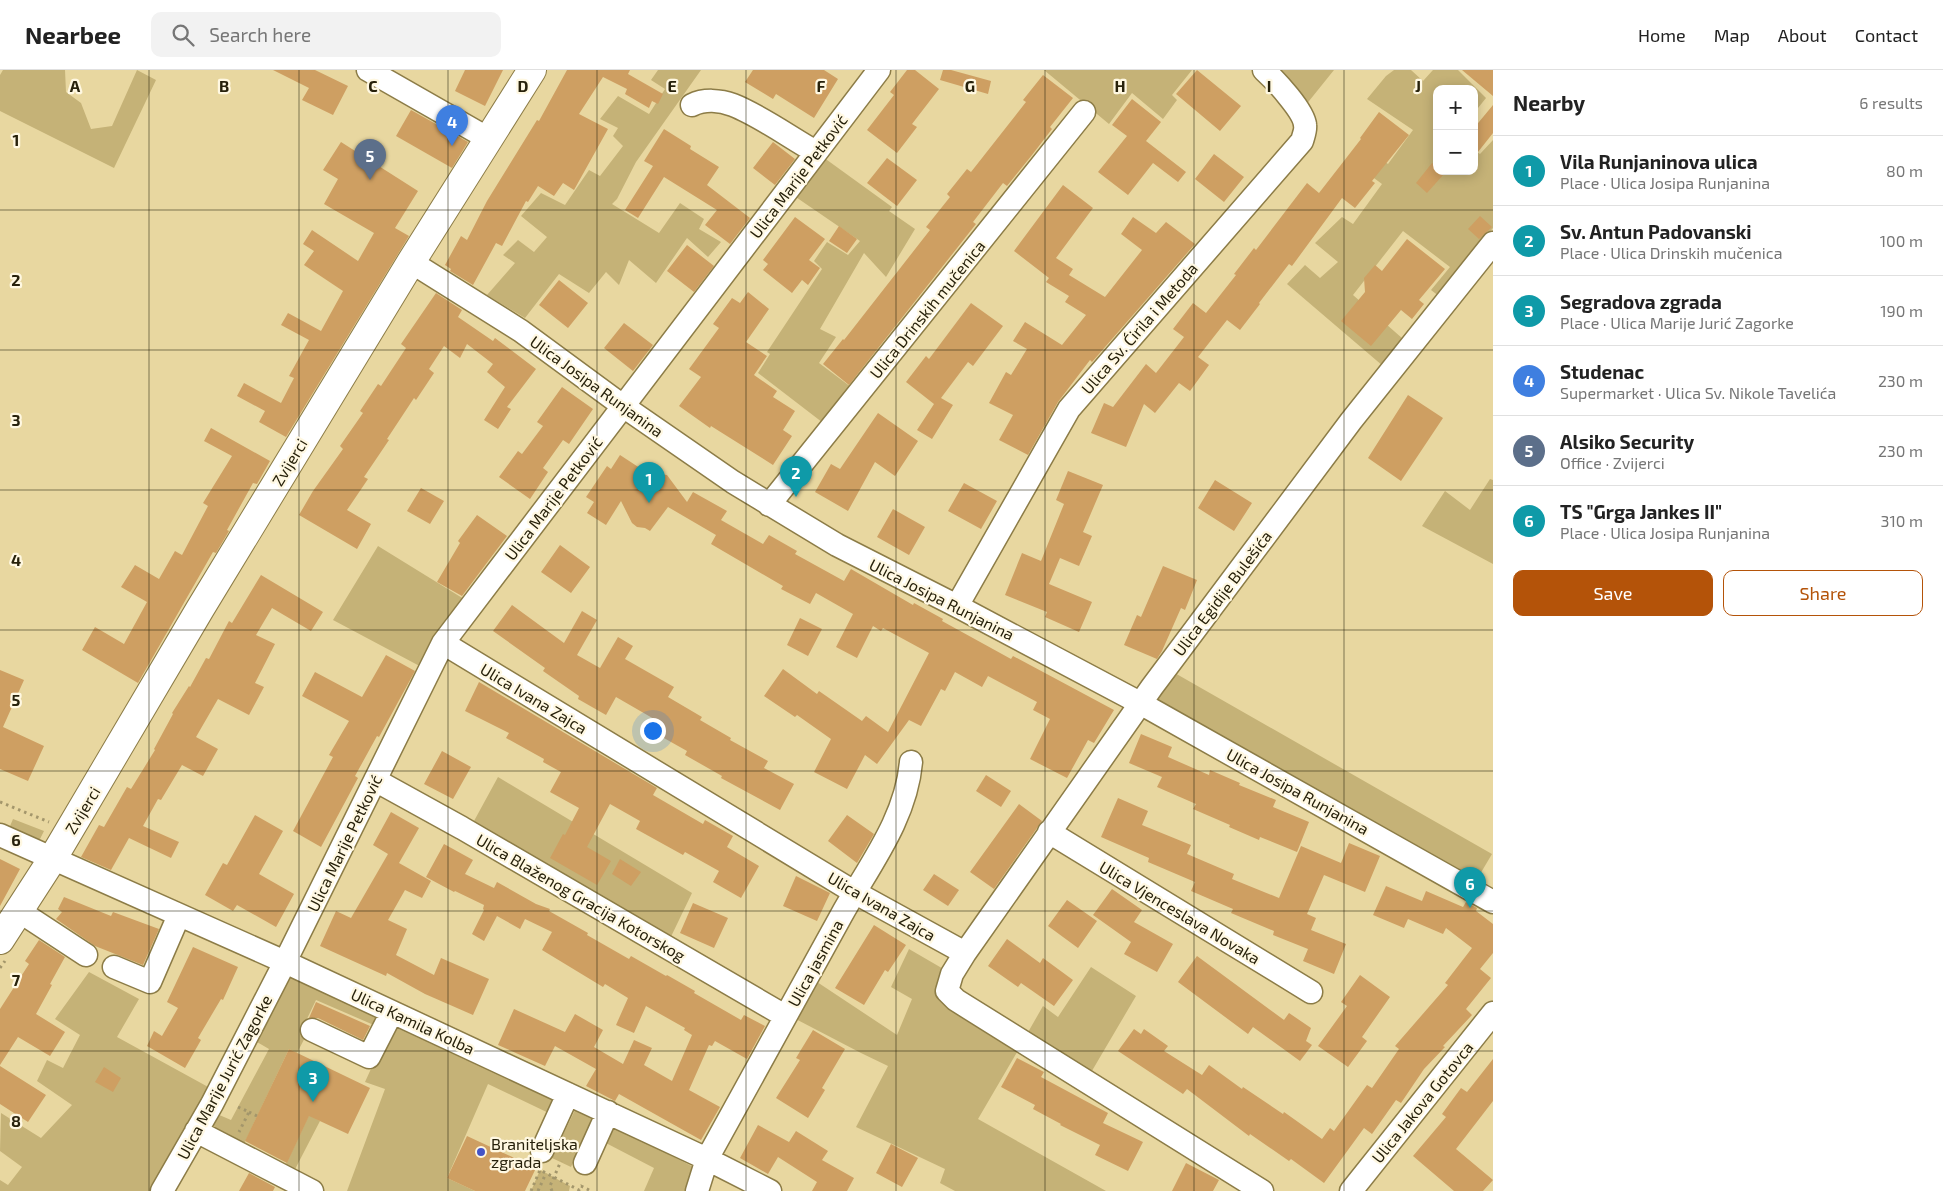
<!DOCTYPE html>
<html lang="en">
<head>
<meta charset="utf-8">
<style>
  :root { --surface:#fff; --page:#f2f2f2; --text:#222; --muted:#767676; --line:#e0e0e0; --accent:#b45309 }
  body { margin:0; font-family:"Exo 2",sans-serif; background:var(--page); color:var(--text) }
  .controls { position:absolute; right:15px; top:15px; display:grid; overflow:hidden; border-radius:10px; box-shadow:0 2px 12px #0003 }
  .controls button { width:45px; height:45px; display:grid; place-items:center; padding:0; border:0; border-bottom:1px solid var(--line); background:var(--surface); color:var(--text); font:25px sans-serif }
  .you { position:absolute; left:652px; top:660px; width:18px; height:18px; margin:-12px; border:4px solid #fff; border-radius:50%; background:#1a73e8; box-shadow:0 0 0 8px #1a73e833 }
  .badge { display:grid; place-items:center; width:32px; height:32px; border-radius:50%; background:var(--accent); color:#fff; font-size:16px; font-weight:700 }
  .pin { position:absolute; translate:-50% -41px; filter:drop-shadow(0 1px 2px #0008) }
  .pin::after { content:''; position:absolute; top:26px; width:18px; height:15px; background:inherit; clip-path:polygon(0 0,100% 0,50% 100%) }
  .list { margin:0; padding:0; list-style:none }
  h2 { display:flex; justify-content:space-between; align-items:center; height:65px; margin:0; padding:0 20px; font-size:21px }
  h2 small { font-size:16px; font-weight:400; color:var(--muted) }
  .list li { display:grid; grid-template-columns:32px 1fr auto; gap:15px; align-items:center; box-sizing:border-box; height:70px; padding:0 20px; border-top:1px solid var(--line) }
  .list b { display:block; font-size:19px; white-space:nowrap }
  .list p { margin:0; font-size:16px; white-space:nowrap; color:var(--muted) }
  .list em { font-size:16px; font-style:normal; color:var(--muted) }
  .actions { display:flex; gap:10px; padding:15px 20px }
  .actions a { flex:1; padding:11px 0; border:1px solid var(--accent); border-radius:10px; text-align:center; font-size:18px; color:var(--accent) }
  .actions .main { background:var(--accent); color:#fff }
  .icon { flex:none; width:28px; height:28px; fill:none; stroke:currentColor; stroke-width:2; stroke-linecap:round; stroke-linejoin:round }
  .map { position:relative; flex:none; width:1493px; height:1121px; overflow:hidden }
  header { display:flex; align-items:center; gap:30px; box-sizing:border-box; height:70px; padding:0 25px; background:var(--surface); border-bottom:1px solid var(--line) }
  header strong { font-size:24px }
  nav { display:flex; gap:28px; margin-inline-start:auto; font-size:18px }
  .search { width:350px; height:45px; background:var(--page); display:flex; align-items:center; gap:12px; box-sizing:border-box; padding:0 18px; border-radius:10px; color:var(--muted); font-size:19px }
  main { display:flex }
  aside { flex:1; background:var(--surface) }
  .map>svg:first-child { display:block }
  .green { fill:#c5b277 }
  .building { fill:#ce9f62 }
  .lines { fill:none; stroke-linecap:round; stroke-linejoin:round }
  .minor-casing { stroke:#8c7c47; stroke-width:25 }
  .major-casing { stroke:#8c7c47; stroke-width:30 }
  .path { stroke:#a3966b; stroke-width:3; stroke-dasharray:2.5 4; stroke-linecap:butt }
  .minor { stroke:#fff; stroke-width:22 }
  .major { stroke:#fff; stroke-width:28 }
  .grid { fill:none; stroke:#27210b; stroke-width:1; stroke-opacity:0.55 }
  .poi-dot { fill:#4453c7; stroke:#fff8e2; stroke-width:2 }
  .labels { text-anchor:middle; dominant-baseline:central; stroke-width:4.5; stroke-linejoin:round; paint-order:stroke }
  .street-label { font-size:16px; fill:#27210b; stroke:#fff8e2 }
  .poi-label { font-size:16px; fill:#27210b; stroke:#fff8e2; text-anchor:start }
  .grid-label { font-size:16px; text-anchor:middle; font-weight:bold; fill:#27210b; stroke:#fff8e2; stroke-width:4.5; stroke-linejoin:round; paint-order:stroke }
</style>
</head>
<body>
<header>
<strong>Nearbee</strong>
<div class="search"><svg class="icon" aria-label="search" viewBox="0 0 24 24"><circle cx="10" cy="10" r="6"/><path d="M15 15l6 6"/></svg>Search here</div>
<nav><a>Home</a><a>Map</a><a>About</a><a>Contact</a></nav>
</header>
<main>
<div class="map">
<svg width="1493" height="1121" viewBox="0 0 1493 1121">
  <rect width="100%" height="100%" fill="#e8d7a0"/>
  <path class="green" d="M3,0H65L66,22L81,33L91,59L112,56L137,0L156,10L114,98L0,41V5Z
    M658,0H701L636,92L617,129L612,134L659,163L680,133L704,149L699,159L721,172L708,187L687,168L656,213L629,190L619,215L606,202L589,223L559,204L525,248L487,225L515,193L503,185L518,170L534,182L547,167L521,146L541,123L565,135L589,100L600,106L623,76L613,66L618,58L600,49L618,26L649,44L665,19L651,10Z
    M1044,0H1192L1172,25L1177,30L1163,49L1132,23L1109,54Z
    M1266,0H1334L1305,36Z
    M1394,0H1411L1423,11L1433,0H1458L1486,28L1474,43V19H1437V101H1474V80L1480,84L1493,70V158L1479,174L1444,230L1431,220L1450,197L1403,161L1353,225L1411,276L1390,302L1287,214L1305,195L1320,208L1338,192L1315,173L1342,147L1353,154L1382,114L1347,88L1361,74L1388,94L1413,60L1367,29L1386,6Z
    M816,82L892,137L889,141L915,159L886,207L864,183L820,259L836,267L819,293L859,323L831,359L758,303L770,284L767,282L822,199L814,191L827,172L848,185L860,171L787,121Z
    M1490,409L1493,410V494L1422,456L1445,421L1470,440Z
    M378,476L472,534L429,601L333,550Z
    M1166,598L1492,784L1473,816L1150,630Z
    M498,707L692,823L666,877L468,762Z
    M13,749L44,761L38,773L8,761Z
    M909,879L952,904L947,921L1023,971L1043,936L1058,947L1091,897L1136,926L1086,1011L1023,972L978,1049L1106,1121H955L940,1113L945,1099L856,1057L888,996L861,983L788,945L808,906L897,965L912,929L891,917Z
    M89,902L139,929L117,967L210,1018L162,1121H0V1110L8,1115L22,1097L0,1081L1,1043L41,1068L72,1035L37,1011L47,990L63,998L80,965L55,949Z
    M293,902L568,1024L557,1047L488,1014L447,1108L475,1121H347L385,1019L365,1012L375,990L383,959L316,930L305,953L311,956L297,983L289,979L244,1074L286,1094L309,1045L320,1051L290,1109L207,1067L217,1044L231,1050L269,979L257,972Z
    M575,1040L593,1048L571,1097L552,1088Z
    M612,1055L703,1102L697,1121H644L654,1098L604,1072Z
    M540,1100L570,1116L569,1121H531Z"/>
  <path class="building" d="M273,0H315L348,16L333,45L302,30L309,18Z
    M465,0H503L485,36L455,21Z
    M567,0H630L628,4L663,24L658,34L652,31L649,38L625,24L627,19L603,7L579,44L608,59L574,120L563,113L554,126L538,116L528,132L526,131L502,176L496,173L473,215L450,201L451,199L445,195L461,166L467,170L487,131L537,50L539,51Z
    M753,0H824L838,9L814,48L776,24L773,29L745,12Z
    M907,0H915L939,19L912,54L917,57L897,83L867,60L894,25L890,22Z
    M943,0H951L991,11L988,24L940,10Z
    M1197,0L1241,36L1220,61L1176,24Z
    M1462,0H1493V26Z
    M1043,5L1073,28L1050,57L1052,59L1032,85L1007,116L1003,113L973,152L976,154L849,315L823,294L843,269L844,270L930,160L926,157L950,127L947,124L967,99L971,102L1026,32L1023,30Z
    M1132,29L1161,52L1146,71L1186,102L1178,112L1153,93L1128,125L1098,102L1127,66L1112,55Z
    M1493,35V63L1474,87V58Z
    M411,40L468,72L452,98L396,66Z
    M1379,42L1409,65L1372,111L1375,113L1355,138L1342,128L1292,196L1289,194L1259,233L1260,234L1240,260L1227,250L1198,287L1209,295L1190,321L1179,313L1155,343L1144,334L1126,377L1091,363L1104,333L1113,337L1146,294L1156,303L1184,267L1173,259L1193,233L1206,243L1236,205L1234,204L1254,178L1256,180L1307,113L1319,123L1361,69L1360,68Z
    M664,59L691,76L690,79L719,97L707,115L750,148L730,174L705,155L717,140L664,107L638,148L625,140L653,96L644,91Z
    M341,72L418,121L395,158L409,166L286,367L259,352L265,341L237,326L244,313L281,333L294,308L289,306L309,270L281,255L288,243L321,261L343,221L304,195L314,181L303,174L312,160L358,191L374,163L324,134L338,109L323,100Z
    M773,72L795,89L775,115L753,98Z
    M1214,84L1244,107L1224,132L1195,109Z
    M887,88L917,110L897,136L867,113Z
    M1432,93L1437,97V101H1441L1444,104L1427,123L1416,113Z
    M1063,115L1093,138L1056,188L1073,199L1069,205L1105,227L1142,180L1121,164L1133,147L1156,163L1166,152L1195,174L1092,292L1090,290L1058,332L1028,385L999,370L1013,345L989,333L1006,302L1011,305L1027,279L1013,271L1025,252L1062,275L1086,245L1065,232L1069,226L1046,212L1049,208L1014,181Z
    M1480,146L1492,157L1479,169L1468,159Z
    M795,147L825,169L809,190L820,198L808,215L802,210L792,223L763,200L768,194L763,190Z
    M839,156L857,169L847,183L829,171Z
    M1407,169L1445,199L1419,230L1424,234L1412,249L1401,240L1371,276L1341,251L1365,222L1364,208L1375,195L1382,201Z
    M687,175L714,196L694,222L667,201Z
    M559,210L588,233L568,258L539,235Z
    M748,222L769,239L746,272L767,286L754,305L777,321L773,327L795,341L783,360L792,366L773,395L711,356L710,358L679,336L701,307L689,299L719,258L713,254L732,228L740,233Z
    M436,223L462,240L458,247L493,271L495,268L536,299L507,337L511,339L498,359L484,350L505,317L487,302L493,294L467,274L460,288L444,276L429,299L434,303L416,330L414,328L387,369L389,370L364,407L368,409L347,440L371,454L357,479L299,445L313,421L343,379L340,376L363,343L360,341L378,314L381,316L406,278L401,274Z
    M971,233L1003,256L973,296L968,292L941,328L953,335L932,369L917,360L934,334L906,312L926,286L929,289Z
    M624,253L653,275L633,301L604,278Z
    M562,317L593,339L569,374L563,370L543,398L548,402L530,429L499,407L518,381L522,384L543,356L537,352Z
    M1408,325L1443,348L1401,411L1368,388Z
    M878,343L918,371L895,406L875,392L848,441L815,422L831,394L840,399Z
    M211,358L270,391L257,414L253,413L227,460L229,461L216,483L213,482L138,613L82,580L95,557L124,574L147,532L121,517L135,495L159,509L175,481L182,485L208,436L203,433L232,386L204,371Z
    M620,385L649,404L655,401L659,404L667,405L687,432L693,422L727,441L721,450L763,474L769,465L797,481L795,484L844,511L851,499L913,535L914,533L943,549L942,551L1011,589L1013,586L1114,640L1094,673L1088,670L1067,708L1030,689L1050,649L1033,640L1037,632L988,606L982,617L955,602L945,621L941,619L921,656L909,650L877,694L865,685L847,719L814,702L831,669L797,645L795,647L764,626L783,599L817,624L819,621L862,651L866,646L888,662L929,583L883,558L881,561L873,556L857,588L836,577L853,544L816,523L810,534L781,519L783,516L711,474L716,465L668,437L650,461L645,458L637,457L632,453L621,431L606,455L587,443L594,432L586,427L607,396L611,399Z
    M1068,401L1103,415L1083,462L1092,466L1079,496L1060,488L1049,514L1092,532L1079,562L1045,547L1047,542L1005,525L1022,483L1041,491L1064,434L1056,430Z
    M1215,410L1252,433L1234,461L1198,438Z
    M964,413L997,431L981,459L948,441Z
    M421,418L444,431L430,454L407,441Z
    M893,439L925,457L909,485L877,467Z
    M477,445L507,466L462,526L437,512L460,473L458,471Z
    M560,475L590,497L571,523L541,502Z
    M1163,496L1197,510L1185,540L1181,538L1162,581L1157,589L1124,575L1137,545L1141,547Z
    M261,505L323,542L311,561L272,538L256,565L275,574L255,613L264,617L249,645L218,629L196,667L218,679L203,706L182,695L161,730L158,729L143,756L179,772L171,788L129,768L111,800L81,787L99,755L104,757L127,717L131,719L155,680L154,679L173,644L172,643L189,616L190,617L206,588L209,589L229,551L232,553Z
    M512,535L564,573L582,541L597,550L577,585L600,598L618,567L633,576L625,589L674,617L668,627L702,647L700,650L731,668L730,670L768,691L764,698L794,714L780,740L721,708L722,706L685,685L687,681L655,663L661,653L616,627L606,645L578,629L579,626L543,601L545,598L493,561Z
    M800,548L822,559L808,586L787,575Z
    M386,585L415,601L379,667L377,666L355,706L358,708L321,777L293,761L333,687L329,685L349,651L302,626L315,602L362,627Z
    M0,600L24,610L3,657L44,676L28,711L0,699Z
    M479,612L657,718L653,725L703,754L705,750L733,766L727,777L759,796L741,828L713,812L719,801L685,782L683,785L636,759L640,751L610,734L587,777L611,791L597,815L550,788L563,764L565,765L579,738L550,722L561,702L543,692L544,689L506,668L509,663L465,641Z
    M1141,664L1172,677L1168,687L1209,705L1210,700L1240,713L1239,715L1276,730L1273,737L1309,752L1297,782L1260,767L1259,770L1229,757L1230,755L1193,739L1196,734L1157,717L1162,707L1129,693Z
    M442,681L471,697L453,729L424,714Z
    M986,705L1011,721L1001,737L976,721Z
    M1118,728L1148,741L1142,755L1191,775L1187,784L1234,804L1232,809L1279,828L1301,776L1341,793L1349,773L1380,786L1365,822L1324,805L1307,844L1316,848L1311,860L1346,874L1334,904L1303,891L1308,879L1273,865L1274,861L1231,843L1233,839L1191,821L1195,812L1148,792L1149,788L1101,767Z
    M1019,734L1042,751L994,819L970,802Z
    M391,742L419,758L399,793L431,811L422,828L405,820L388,850L407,859L396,885L434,905L441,888L489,909L473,945L425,924L387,903L386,906L320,876L336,841L351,848L388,784L373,775Z
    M255,745L283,761L259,804L294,824L276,857L237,835L233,841L205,825L223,793L227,795Z
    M847,745L874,764L857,793L828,771Z
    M444,774L473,790L465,804L494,818L497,812L536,834L550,839L549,841L588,863L587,865L629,889L631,886L666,906L667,905L695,921L694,923L741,950L744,945L765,956L747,989L715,971L712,976L709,975L689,1020L720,1037L701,1070L619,1024L615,1031L586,1016L596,999L555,976L545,996L498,975L514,939L565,962L575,944L603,960L594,977L623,994L634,970L652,978L644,995L672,1011L692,965L684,960L685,958L646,936L634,963L616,955L628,928L605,914L603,917L542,880L552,862L525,849L520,859L497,846L484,871L472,864L484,840L483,839L484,835L455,821L454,822L426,807Z
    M0,789L20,799L0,836Z
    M620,789L641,802L631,816L612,804Z
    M934,804L959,820L948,836L923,820Z
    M796,806L830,823L817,851L783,836Z
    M1386,816L1422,831L1426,821L1463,837L1466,832L1477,838L1476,841L1493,854V883L1480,899L1491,908L1466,939L1472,945L1443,976L1445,977L1424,999L1401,1033L1396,1030L1372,1064L1364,1058L1324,1113L1291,1089L1289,1091L1250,1064L1249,1066L1187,1019L1183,1024L1118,981L1134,959L1141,964L1144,959L1168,976L1164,981L1202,1005L1209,995L1242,1019L1243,1017L1283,1044L1284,1042L1322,1069L1330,1058L1334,1061L1367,1015L1372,1018L1399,979L1395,976L1448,915L1445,913L1472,878L1446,858L1443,864L1408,849L1404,858L1373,845Z
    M1112,819L1142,840L1134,852L1173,874L1157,902L1124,884L1131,872L1093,845Z
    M64,827L111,846L113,842L159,859L143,895L95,876L56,849L62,842L58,839Z
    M1067,830L1097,851L1078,878L1048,856Z
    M693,833L728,848L714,878L680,863Z
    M874,855L906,875L888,902L885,900L864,935L835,918Z
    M1007,869L1040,893L1043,888L1073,910L1054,936L1021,913L1018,917L988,896Z
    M39,870L65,887L50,914L52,915L36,944L65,962L50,986L18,967L0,995V939L29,894L25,891Z
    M193,877L238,897L223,930L221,929L198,968L201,970L185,998L147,976L154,961L162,966L178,938L167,932Z
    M1197,886L1284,950L1289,943L1311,958L1306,971L1312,975L1300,991L1253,957L1248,964L1178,912Z
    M1360,905L1390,927L1362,967L1367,971L1348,997L1318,976L1347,936L1341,932Z
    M316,932L370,956L363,970L318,948H309Z
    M813,960L845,979L822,1018L825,1020L808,1048L776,1028L800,990L796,988Z
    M289,979L370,1018L348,1064L309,1046L287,1093L245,1071Z
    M1017,988L1044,1002L1041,1007L1108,1043L1103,1053L1143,1072L1128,1101L1095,1085L1100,1075L1060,1055L1061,1054L1033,1039L1035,1035L1001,1017Z
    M1493,989V1031L1456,1079L1493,1110L1483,1121H1454L1413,1086L1446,1047L1442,1044L1461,1018L1467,1022Z
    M0,996L46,1025L28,1052L0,1034Z
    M104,997L121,1008L113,1022L95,1012Z
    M758,1055L789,1072L796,1061L828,1081L822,1090L854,1108L847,1121H812L817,1112L778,1087L768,1104L740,1088Z
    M467,1066L536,1098L525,1121H475L447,1108Z
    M891,1074L918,1088L902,1117L876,1103Z
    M1186,1093L1219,1110L1213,1121H1172Z
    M249,1103L275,1117L273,1121H239Z"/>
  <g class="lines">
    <g class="minor-casing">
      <path id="minor" d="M368,0L489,69
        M692,35C704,29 720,30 733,35C759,45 791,68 816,82
        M411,192L521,261L623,336L733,412L837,475L957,536L1140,633L1493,832
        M769,435L1084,42
        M957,536L1069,339L1302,71C1303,67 1306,60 1305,55C1304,41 1275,10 1264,0
        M443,573L854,822L965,883L952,904L947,921L956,930L1262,1121
        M375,710L462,758L785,946
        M1049,762L1311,922
        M0,765L285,892L707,1089L770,1121
        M19,841L86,885
        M965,883L1152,617L1351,351L1493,173
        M114,897L150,912L179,845
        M312,960L369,987L392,942
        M196,1061L312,1121
        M542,1081L568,1024
        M585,1093L608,1042
        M162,1121L212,1034L285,892L443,573L879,0
        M697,1121L707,1089C751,1008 796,927 841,846C868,797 906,750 911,692
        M1351,1121L1493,943"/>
    </g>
    <g class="major-casing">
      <path id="major" d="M0,870L53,788L200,539L411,192L532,0"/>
    </g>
    <path class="path" d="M0,732L49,752
      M0,898L5,891
      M238,1037L249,1042L239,1062
      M249,1042L257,1046
      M581,1116L591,1121
      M531,1121L540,1100L579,1120L582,1115
      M538,1121L546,1103
      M552,1121L550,1116L561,1091"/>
    <use href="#minor" class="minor"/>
    <use href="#major" class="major"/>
  </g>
  <path class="grid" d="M149,0V1121M299,0V1121M448,0V1121M597,0V1121M746,0V1121M896,0V1121M1045,0V1121M1194,0V1121M1344,0V1121M0,140H1493M0,280H1493M0,420H1493M0,560H1493M0,701H1493M0,841H1493M0,981H1493"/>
  <circle class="poi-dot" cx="481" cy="1082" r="5"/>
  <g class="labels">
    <g class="street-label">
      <text transform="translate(798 106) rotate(-53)">Ulica Marije Petković</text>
      <text transform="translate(927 239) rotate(-51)">Ulica Drinskih mučenica</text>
      <text transform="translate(1139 258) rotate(-49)">Ulica Sv. Ćirila i Metoda</text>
      <text transform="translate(597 316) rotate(36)">Ulica Josipa Runjanina</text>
      <text transform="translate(289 392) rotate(-59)">Zvijerci</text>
      <text transform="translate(553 428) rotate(-53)">Ulica Marije Petković</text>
      <text transform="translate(1222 523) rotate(-53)">Ulica Egidije Bulešića</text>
      <text transform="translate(942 529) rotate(27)">Ulica Josipa Runjanina</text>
      <text transform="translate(534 628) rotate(31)">Ulica Ivana Zajca</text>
      <text transform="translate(1298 721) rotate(29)">Ulica Josipa Runjanina</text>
      <text transform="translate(82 740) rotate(-59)">Zvijerci</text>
      <text transform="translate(344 773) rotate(-64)">Ulica Marije Petković</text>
      <text transform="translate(581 827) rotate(30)">Ulica Blaženog Gracija Kotorskog</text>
      <text transform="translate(882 836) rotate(30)">Ulica Ivana Zajca</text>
      <text transform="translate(1180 842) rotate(31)">Ulica Vjenceslava Novaka</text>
      <text transform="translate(815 893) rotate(-61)">Ulica jasmina</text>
      <text transform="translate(413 951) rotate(25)">Ulica Kamila Kolba</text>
      <text transform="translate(224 1007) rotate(-62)">Ulica Marije Jurić Zagorke</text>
      <text transform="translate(1422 1032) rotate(-51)">Ulica Jakova Gotovca</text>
    </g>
    <g class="poi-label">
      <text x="491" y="1073">Braniteljska<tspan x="491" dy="18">zgrada</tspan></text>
    </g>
  </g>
  <g class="grid-label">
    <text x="75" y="22">A</text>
    <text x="224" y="22">B</text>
    <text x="373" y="22">C</text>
    <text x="523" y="22">D</text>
    <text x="672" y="22">E</text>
    <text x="821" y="22">F</text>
    <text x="970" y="22">G</text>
    <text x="1120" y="22">H</text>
    <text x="1269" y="22">I</text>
    <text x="1418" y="22">J</text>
    <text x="16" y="76">1</text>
    <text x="16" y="216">2</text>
    <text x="16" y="356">3</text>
    <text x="16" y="496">4</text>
    <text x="16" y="636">5</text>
    <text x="16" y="776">6</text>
    <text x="16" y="916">7</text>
    <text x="16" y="1057">8</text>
  </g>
</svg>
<div class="controls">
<button>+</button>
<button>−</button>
</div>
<div class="you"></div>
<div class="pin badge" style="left:649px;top:433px;background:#0f9aa8">1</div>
<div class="pin badge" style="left:796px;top:427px;background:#0f9aa8">2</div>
<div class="pin badge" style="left:313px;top:1032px;background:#0f9aa8">3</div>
<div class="pin badge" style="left:452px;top:76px;background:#3f7fe0">4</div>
<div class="pin badge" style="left:370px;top:110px;background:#5c6f8a">5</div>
<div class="pin badge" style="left:1470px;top:838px;background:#0f9aa8">6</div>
</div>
<aside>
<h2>Nearby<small>6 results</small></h2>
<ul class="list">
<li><span class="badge" style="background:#0f9aa8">1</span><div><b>Vila Runjaninova ulica</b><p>Place · Ulica Josipa Runjanina</p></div><em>80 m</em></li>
<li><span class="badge" style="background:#0f9aa8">2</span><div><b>Sv. Antun Padovanski</b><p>Place · Ulica Drinskih mučenica</p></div><em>100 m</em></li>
<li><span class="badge" style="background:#0f9aa8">3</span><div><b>Segradova zgrada</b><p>Place · Ulica Marije Jurić Zagorke</p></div><em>190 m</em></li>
<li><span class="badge" style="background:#3f7fe0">4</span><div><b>Studenac</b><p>Supermarket · Ulica Sv. Nikole Tavelića</p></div><em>230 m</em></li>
<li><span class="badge" style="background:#5c6f8a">5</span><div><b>Alsiko Security</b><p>Office · Zvijerci</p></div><em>230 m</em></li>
<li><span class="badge" style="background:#0f9aa8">6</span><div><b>TS &quot;Grga Jankes II&quot;</b><p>Place · Ulica Josipa Runjanina</p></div><em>310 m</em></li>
</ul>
<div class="actions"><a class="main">Save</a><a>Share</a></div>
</aside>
</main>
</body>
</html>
